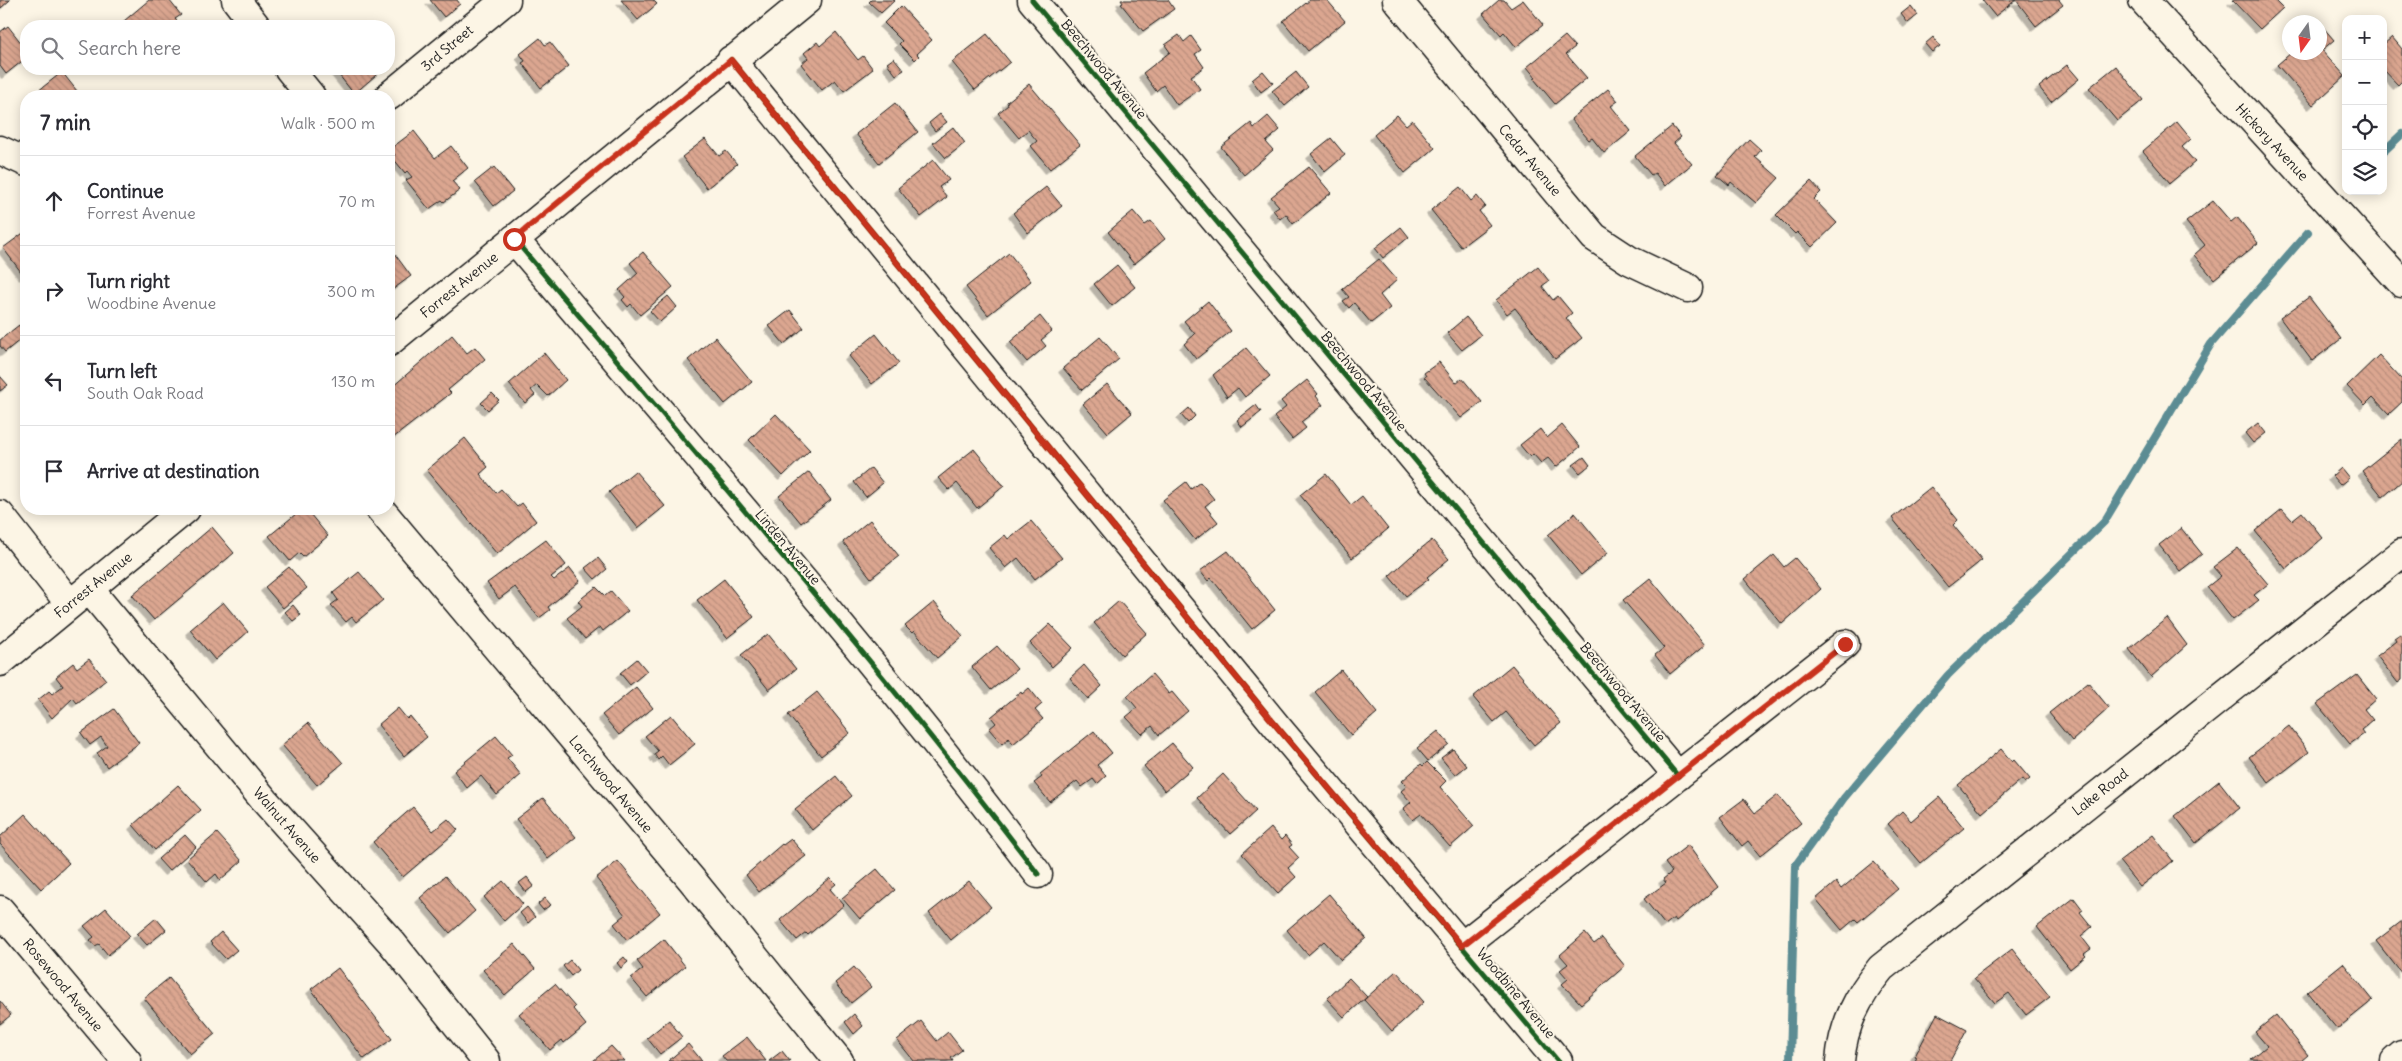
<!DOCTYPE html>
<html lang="en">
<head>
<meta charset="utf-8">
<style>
  :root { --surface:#fff; --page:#f7f7f7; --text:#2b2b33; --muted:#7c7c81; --line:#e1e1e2 }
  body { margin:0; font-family:Delius,sans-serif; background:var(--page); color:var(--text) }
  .controls { position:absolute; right:15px; top:15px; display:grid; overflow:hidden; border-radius:10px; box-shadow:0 2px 12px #0003 }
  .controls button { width:45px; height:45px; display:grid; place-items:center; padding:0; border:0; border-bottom:1px solid var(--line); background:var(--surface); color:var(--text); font:25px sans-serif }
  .compass { position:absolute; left:2282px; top:15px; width:45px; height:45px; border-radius:50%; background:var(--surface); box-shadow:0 2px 12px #0003; rotate:194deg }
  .stop { position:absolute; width:15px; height:15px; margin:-11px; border:4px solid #c8321e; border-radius:50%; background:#fff }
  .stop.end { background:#c8321e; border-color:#fff; box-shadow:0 1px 5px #0008 }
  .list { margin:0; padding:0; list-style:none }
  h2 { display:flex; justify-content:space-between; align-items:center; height:65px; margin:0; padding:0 20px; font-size:21px }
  h2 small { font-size:16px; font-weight:400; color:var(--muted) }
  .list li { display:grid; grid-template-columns:32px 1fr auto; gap:15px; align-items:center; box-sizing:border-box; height:90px; padding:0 20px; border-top:1px solid var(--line) }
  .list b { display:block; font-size:19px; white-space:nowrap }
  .list p { margin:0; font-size:16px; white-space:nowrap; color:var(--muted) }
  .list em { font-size:16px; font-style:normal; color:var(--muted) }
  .icon { flex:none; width:28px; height:28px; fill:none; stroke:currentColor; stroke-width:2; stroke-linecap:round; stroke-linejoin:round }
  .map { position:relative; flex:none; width:2402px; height:1061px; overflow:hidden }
  .search { position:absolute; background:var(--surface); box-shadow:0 2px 12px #0003; left:20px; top:20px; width:375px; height:55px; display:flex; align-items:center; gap:12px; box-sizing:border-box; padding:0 18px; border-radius:20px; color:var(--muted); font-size:19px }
  .panel { position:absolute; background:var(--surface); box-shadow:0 2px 12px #0003; left:20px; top:90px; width:375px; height:425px; border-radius:20px }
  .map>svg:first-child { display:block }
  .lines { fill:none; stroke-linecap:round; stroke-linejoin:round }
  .stream { stroke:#5c8c93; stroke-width:8 }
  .building { fill:url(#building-back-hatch); stroke:#1c1c1c; filter:url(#shadow) }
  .minor-casing { stroke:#1c1c1c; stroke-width:31 }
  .minor { stroke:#fcf5e5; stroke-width:28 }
  .cycleway-casing { stroke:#fcf5e5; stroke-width:8 }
  .cycleway { stroke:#1b5e20; stroke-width:5 }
  .route { stroke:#c8321e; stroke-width:6 }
  .labels { text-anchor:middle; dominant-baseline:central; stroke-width:4.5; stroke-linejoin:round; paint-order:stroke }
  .street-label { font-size:14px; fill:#1c1c1c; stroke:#fcf5e5 }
</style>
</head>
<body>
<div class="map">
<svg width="2402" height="1061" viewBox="0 0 2402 1061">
  <defs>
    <pattern id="building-back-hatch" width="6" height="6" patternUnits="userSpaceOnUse" patternTransform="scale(1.25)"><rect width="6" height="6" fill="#dba690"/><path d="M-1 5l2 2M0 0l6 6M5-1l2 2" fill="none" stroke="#bb8e7c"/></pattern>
    <filter id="shadow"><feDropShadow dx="-4.5" dy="4.5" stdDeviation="0" flood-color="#0004"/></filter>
  </defs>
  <rect width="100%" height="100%" fill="#fcf5e5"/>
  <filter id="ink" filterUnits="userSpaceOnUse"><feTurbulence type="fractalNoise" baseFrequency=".02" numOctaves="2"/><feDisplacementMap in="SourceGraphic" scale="10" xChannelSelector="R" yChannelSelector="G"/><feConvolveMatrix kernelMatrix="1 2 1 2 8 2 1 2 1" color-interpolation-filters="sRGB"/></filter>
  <g filter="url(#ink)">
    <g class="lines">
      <path class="stream" d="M2383,152L2402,134
        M1790,1061L1795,866L1844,798L1948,675L2104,522L2211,344L2308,232"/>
    </g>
    <path class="building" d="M0,0H10L1,8Z
      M149,0H169L181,15L175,19L181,26H118Z
      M430,0H457L460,4L444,17Z
      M621,0H653L657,4L638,20Z
      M871,0H895L881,13L869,2Z
      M1121,0H1168L1174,9L1143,31L1121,4L1123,3Z
      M1310,0H1327L1345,21L1308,51L1283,21Z
      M1499,0H1504L1511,8L1523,0L1543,25L1516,47L1504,32L1501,35L1483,14Z
      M1982,0H2059L2063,5L2036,26L2016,0L1995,16Z
      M2232,0H2275L2283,8L2260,29Z
      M901,6L932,40L917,54L919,56L915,60L899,44L902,41L884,23Z
      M1911,6L1918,15L1908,23L1901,14Z
      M8,26L26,49V58L6,74L0,66V32Z
      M2322,26L2334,40L2322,50L2345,76L2313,105L2277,65L2292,52H2320V28Z
      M836,32L858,60L863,56L873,69L844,91L835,80L822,90L801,64L808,58L804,53L817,42L820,46Z
      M987,34L1010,62L975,90L952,62Z
      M1179,35L1184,42L1191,36L1201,50L1195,54L1204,67L1191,76L1200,89L1177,105L1163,85L1156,91L1143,73L1170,52L1165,45Z
      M1565,36L1575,47L1566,54L1587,78L1555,104L1534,79L1536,78L1527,67Z
      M1933,37L1940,46L1932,52L1925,44Z
      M2392,37L2402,49V81L2398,85L2383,69V45Z
      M540,38L545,45L550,42L569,66L541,88L522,63L525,61L520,54Z
      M389,51L395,59L389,64Z
      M894,58L904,70L896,75L887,63Z
      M2067,65L2079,79L2051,102L2039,87Z
      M2116,66L2143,100L2117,121L2089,88Z
      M337,69H383L354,94L335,70Z
      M1263,71L1273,83L1261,92L1252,80Z
      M62,72L81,96H42L38,91Z
      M1296,72L1308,87L1285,106L1272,91Z
      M1029,84L1080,145L1050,169L1031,146L1037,141L1028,130L1019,138L998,113L1008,105L1007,102Z
      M1608,89L1618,101L1611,106L1631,131L1604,153L1592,138L1589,140L1571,119Z
      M895,103L918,132L879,163L856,134Z
      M940,114L947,122L935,131L929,123Z
      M1397,115L1406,125L1412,120L1435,148L1405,173L1374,135Z
      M1268,116L1280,130L1266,142L1273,150L1244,175L1221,147L1251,123L1254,128Z
      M2177,122L2191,139L2182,147L2195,162L2170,183L2143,151Z
      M1672,126L1681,137L1674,143L1692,164L1665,186L1655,173L1651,175L1635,156Z
      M953,127L965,143L946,158L933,143Z
      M414,131L435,158L451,146L468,168L452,181L460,190L444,202L442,200L429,209L406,180L412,177L407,171L405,173L392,157L395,155L390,149Z
      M1331,138L1345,155L1325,172L1311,154Z
      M705,139L719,156L726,151L737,164L707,188L682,157Z
      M1749,139L1761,150L1755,157L1779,178L1756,203L1731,182L1729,185L1717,175Z
      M933,160L949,180L939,187L947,197L921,217L898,188Z
      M494,167L513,191L494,206L475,182Z
      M1309,167L1331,193L1293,224L1286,214L1280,219L1273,210L1279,206L1271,197Z
      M1811,181L1821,192L1814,199L1837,223L1812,247L1797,232L1795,234L1776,215Z
      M1046,187L1062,206L1028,233L1013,213Z
      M1460,187L1471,201L1477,196L1485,206L1479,211L1490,225L1461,247L1431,210Z
      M2213,201L2231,222L2237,217L2258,243L2214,279L2194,255L2205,245L2186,222Z
      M1133,211L1145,225L1151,221L1165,239L1134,264L1108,232Z
      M1401,227L1409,237L1383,258L1375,248Z
      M26,231V274L24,276L3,248Z
      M643,252L673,287L640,315L631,304L628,307L622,300L625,297L619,290L638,273L630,263Z
      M394,253L411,276L392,290L389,287V257Z
      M1009,253L1031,281L988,315L966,287Z
      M1379,259L1397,280L1380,295L1390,308L1371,323L1354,303L1349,308L1343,301L1349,297L1342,289Z
      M1117,265L1135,287L1112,306L1094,284Z
      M1538,267L1549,281L1542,286L1553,300L1558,296L1572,313L1566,318L1582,338L1555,359L1515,308L1507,314L1496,300Z
      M668,296L677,307L660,322L650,311Z
      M2309,297L2341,339L2312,361L2280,318Z
      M1208,301L1231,331L1196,359L1184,344L1195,334L1184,321Z
      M790,310L804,328L784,344L769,326Z
      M1040,316L1052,331L1041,340L1046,346L1027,362L1010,342Z
      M1466,317L1481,335L1462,350L1447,333Z
      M19,325L26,335L5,352L0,346V340Z
      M876,334L899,363L872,384L849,356Z
      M452,335L467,353L475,347L485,359L448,390L451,393L393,438L389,432V392L391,388Z
      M715,337L752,382L725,404L688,360Z
      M1100,337L1119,359L1082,390L1063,368Z
      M1246,348L1270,376L1245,397L1238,388L1227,397L1213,375Z
      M544,353L566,380L548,396L537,385L531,390L535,395L525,403L509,384Z
      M2379,355L2402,380V402L2389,414L2373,397L2365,405L2347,386Z
      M1439,362L1456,383L1462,378L1482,402L1461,418L1424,377L1426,376L1424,373Z
      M0,376L8,385L0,391Z
      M1307,380L1318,394L1316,396L1323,405L1301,422L1306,428L1292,439L1274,417L1286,407L1281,401Z
      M1107,384L1132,413L1108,433L1083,404Z
      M492,393L499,400L488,410L481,403Z
      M1256,405L1261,412L1242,427L1237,420Z
      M1189,408L1195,416L1188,423L1181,415Z
      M776,414L810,450L783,476L749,440Z
      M2258,423L2266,433L2253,443L2245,433Z
      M1562,425L1580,447L1556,467L1548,458L1541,463L1533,454L1530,457L1520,445L1540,429L1547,438Z
      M465,438L488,467L480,474L496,493L501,489L517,507L522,503L536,521L497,554L427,470Z
      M2402,439V481L2383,497L2362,471Z
      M974,449L1004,486L977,508L957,483L949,490L938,478Z
      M1584,457L1590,465L1580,473L1573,465Z
      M871,468L883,483L866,497L854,482Z
      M2341,468L2349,478L2340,485L2332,476Z
      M635,471L665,506L638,528L609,492Z
      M809,472L831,500L801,523L779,496Z
      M1326,474L1351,505L1362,496L1388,529L1352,558L1300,495Z
      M1186,482L1191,489L1200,482L1214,499L1205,506L1218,522L1195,540L1163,500Z
      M1931,487L1958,520L1953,525L1982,560L1948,587L1892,518Z
      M302,509H306L328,536L303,557L299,553L290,561L269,536Z
      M2282,509L2292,520L2302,512L2323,538L2286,569L2255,531Z
      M1575,513L1608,553L1581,575L1548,535Z
      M870,520L899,556L871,578L843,542Z
      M1031,521L1062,558L1035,579L1018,558L1006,568L989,548L1005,535L1008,539Z
      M212,527L234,553L154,620L132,595Z
      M2181,528L2202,554L2180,571L2159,545Z
      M546,540L566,565L551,577L554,580L570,568L580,581L548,607L550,610L539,618L515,587L499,599L487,583Z
      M1432,540L1449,559L1427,577L1429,579L1406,596L1389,576L1410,557Z
      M2238,548L2268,584L2254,595L2259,600L2233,620L2207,587L2221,576L2213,567Z
      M1228,551L1275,610L1252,629L1211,578L1208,581L1200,571Z
      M1774,555L1784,567L1795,558L1821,589L1782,624L1745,579Z
      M598,558L607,569L595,579L585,568Z
      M289,567L307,588L283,608L265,587Z
      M359,572L383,600L356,622L352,617L346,622L331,605L338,600L333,593Z
      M1650,578L1705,645L1670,674L1655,655L1664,648L1623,600Z
      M724,579L754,617L727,638L697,600Z
      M596,587L605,596L611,591L628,611L603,631L600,627L585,639L567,618L582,606L578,601Z
      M1119,601L1147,633L1122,655L1094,623Z
      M223,602L248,632L215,660L190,630Z
      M934,602L963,636L937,658L914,631L912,633L905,626Z
      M293,605L301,615L293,621L285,612Z
      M2167,618L2187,645L2151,677L2129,649Z
      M1050,624L1073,648L1052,667L1030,643Z
      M768,634L796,669L769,690L741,655Z
      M2400,634L2402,636V680L2398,683L2377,656L2396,641L2394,638Z
      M997,646L1017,669L991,690L972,667Z
      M89,659L106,680L77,703L73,698L52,718L38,700L49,691L52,694L63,686L56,677L73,663L77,668Z
      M637,659L647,671L630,685L620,673Z
      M1084,665L1102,686L1088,699L1070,678Z
      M1512,665L1561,723L1534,745L1506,712L1494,722L1473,697Z
      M1341,670L1377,713L1351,735L1315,692Z
      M1152,674L1169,694L1172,692L1188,711L1159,735L1152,726L1142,734L1126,717L1137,708L1127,696Z
      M2357,675L2376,699L2364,709L2373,720L2361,730L2364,734L2350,744L2317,704Z
      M2088,682L2109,708L2072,741L2049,713Z
      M636,687L653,708L619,735L602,715Z
      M1029,688L1042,704L1035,710L1043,719L1013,744L1009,738L1002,744L989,729L996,723L991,717L1021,692L1022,694Z
      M817,692L850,733L821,756L788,715Z
      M398,708L407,719L410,716L427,737L404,756L378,725Z
      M114,709L139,743L107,767L97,753L107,746L101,737L90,745L81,733Z
      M671,715L695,744L669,765L662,756L658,760L654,754L658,751L645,736Z
      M308,723L343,763L317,785L282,745Z
      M2289,726L2309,752L2269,783L2249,757Z
      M1094,731L1112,753L1097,765L1106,776L1097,784L1093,779L1082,787L1077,781L1050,802L1034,783L1042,777L1040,774Z
      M1438,731L1449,744L1428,761L1417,748Z
      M496,736L512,755L507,758L521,775L497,795L481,776L467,788L454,771Z
      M1172,743L1193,767L1165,791L1144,766Z
      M1453,749L1467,766L1455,775L1441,758Z
      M2001,749L2012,762L2014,760L2030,779L2025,783L2022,779L1982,813L1958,785Z
      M1427,762L1446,781L1440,787L1474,826L1450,847L1421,814L1413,820L1403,809L1411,802L1401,791L1407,786L1402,781L1421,764L1423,766Z
      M1223,774L1256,811L1230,834L1197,798Z
      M836,776L852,796L812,830L795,809Z
      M2219,781L2240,808L2196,843L2175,816Z
      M178,785L201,810L155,850L133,825Z
      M1778,795L1801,823L1760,856L1748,841L1742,846L1720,817L1744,799L1755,813Z
      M1939,797L1964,828L1921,863L1888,824L1902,811L1911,821Z
      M543,798L576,837L548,859L516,819Z
      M413,807L433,831L448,819L458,830L403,877L373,842Z
      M25,814L69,863L41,889L0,844V837Z
      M1271,828L1281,840L1285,836L1292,845L1289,847L1299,858L1288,868L1296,877L1278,893L1242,854Z
      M217,833L242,861L220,880L216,874L207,882L187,859Z
      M185,835L196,847L169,871L158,859Z
      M2153,835L2173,861L2140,887L2119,861Z
      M791,839L806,856L759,892L746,875L782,844L783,845Z
      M1688,845L1718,887L1676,921L1674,918L1665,925L1644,899L1666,883L1663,879L1672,872L1665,863Z
      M618,861L660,913L627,940L614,924L625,915L596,878Z
      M1874,862L1898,889L1858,922L1855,919L1842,930L1816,899L1836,882L1841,889Z
      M877,869L895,890L860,919L842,898Z
      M445,876L475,911L450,933L420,898Z
      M527,877L534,886L526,892L519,883Z
      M830,878L836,884L830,889L844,905L808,935L806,933L797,940L780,920Z
      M503,881L523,904L504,921L484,897Z
      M969,881L991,907L951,940L929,913Z
      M1329,894L1366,938L1341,960L1324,941L1308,955L1287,930Z
      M545,898L551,905L543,910L538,904Z
      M2074,898L2083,910L2080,912L2092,927L2081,936L2091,949L2084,954L2086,956L2070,969L2037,927Z
      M527,907L535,917L528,923L520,913Z
      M106,908L130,936L108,955L99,944L95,946L90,940L94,937L84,926Z
      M156,918L166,930L147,945L137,934Z
      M2402,921V974L2376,941Z
      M221,932L237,950L226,959L210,942Z
      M1585,933L1594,944L1602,938L1625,966L1581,1004L1562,984L1568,979L1560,970L1568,964L1560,955Z
      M664,939L685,966L647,997L631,978L643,969L637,961Z
      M514,944L535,969L505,995L483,970Z
      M2012,949L2050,997L2026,1015L2009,993L1995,1003L1974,978Z
      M624,957L628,962L621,968L617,963Z
      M570,960L578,970L571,976L563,966Z
      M2343,963L2373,1000L2337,1029L2307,992Z
      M854,967L871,987L851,1003L835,983Z
      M338,968L392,1039L364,1059L311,989Z
      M1396,971L1424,1002L1392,1031L1364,1000Z
      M169,978L215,1034L190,1054L144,998Z
      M1349,978L1367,997L1344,1017L1327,999Z
      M555,984L575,1007L573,1009L586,1025L564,1043L562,1040L550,1050L519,1014Z
      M0,1001L11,1015L0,1024Z
      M854,1014L863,1026L854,1034L845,1022Z
      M1937,1014L1967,1030L1950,1061H1915L1917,1057L1915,1056Z
      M2276,1015L2308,1055L2301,1061L2251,1059L2267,1046L2255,1032Z
      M669,1020L682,1037L660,1054L647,1038Z
      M921,1021L937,1041L948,1032L962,1050L951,1058L953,1061H914L897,1040Z
      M747,1037L766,1061H726L722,1056Z
      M688,1044L702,1061H668Z
      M611,1046L625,1061H593Z
      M782,1051L790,1061H769Z"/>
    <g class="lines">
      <g class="minor-casing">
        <path id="minor" d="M236,0L256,26
          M1032,0L1678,776
          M1397,0L1594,237L1629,260L1688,288
          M2143,0L2402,283
          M731,60L1278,728L1558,1061
          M289,69L311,96
          M389,96L506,0
          M0,150L26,162
          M514,239C691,449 872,655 1038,874
          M389,342L807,0
          M380,509L692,880L839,1061
          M0,515L70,604
          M89,589L265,801L392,943L486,1061
          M0,662L186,509
          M0,910L127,1061
          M1462,946L1845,644
          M1840,1061C1843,1025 1858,996 1881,968L2402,553
          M2395,1061L2402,1055"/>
      </g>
      <use href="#minor" class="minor"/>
      <g class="cycleway-casing">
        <path id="cycleway" d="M1032,0L1678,776
          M731,60L1278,728L1558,1061
          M514,239C691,449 872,655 1038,874"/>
      </g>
      <use href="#cycleway" class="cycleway"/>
    </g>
  </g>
  <g class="lines" filter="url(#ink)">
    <path class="route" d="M514,239L731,60L1278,728L1462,946L1845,644"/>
  </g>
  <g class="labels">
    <g class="street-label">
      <text transform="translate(447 48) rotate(-40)">3rd Street</text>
      <text transform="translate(1104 69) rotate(50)">Beechwood Avenue</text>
      <text transform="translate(2272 142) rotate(47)">Hickory Avenue</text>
      <text transform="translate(1530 160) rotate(50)">Cedar Avenue</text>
      <text transform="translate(459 285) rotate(-39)">Forrest Avenue</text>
      <text transform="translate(1364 381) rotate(50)">Beechwood Avenue</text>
      <text transform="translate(788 547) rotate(50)">Linden Avenue</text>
      <text transform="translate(93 585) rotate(-39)">Forrest Avenue</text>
      <text transform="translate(1623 692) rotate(50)">Beechwood Avenue</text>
      <text transform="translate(611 784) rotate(50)">Larchwood Avenue</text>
      <text transform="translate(2100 792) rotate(-38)">Lake Road</text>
      <text transform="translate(287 825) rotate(49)">Walnut Avenue</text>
      <text transform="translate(63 985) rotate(50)">Rosewood Avenue</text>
      <text transform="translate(1516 993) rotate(50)">Woodbine Avenue</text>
    </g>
  </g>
</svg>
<div class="controls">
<button>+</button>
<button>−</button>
<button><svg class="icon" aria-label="locate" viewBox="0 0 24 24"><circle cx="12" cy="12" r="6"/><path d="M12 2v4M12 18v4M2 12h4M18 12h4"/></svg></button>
<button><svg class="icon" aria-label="layers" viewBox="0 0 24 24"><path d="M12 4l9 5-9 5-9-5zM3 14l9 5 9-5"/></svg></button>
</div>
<svg class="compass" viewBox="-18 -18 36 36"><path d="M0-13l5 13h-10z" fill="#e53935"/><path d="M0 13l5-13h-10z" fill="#7c7c81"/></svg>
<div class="stop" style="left:514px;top:239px"></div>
<div class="stop end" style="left:1845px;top:644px"></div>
<div class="search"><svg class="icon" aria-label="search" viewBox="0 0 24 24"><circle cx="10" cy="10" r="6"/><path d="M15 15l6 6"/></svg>Search here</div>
<section class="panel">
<h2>7 min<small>Walk · 500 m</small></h2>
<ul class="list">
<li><svg class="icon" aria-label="ahead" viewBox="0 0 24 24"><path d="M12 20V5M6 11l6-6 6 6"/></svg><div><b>Continue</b><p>Forrest Avenue</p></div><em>70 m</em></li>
<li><svg class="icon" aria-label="right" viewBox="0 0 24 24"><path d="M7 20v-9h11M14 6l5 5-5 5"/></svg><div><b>Turn right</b><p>Woodbine Avenue</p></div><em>300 m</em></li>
<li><svg class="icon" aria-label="left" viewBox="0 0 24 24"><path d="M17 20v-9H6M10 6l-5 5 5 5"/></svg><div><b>Turn left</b><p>South Oak Road</p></div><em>130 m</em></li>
<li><svg class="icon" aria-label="arrive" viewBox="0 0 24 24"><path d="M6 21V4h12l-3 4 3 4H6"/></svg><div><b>Arrive at destination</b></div></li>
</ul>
</section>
</div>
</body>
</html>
